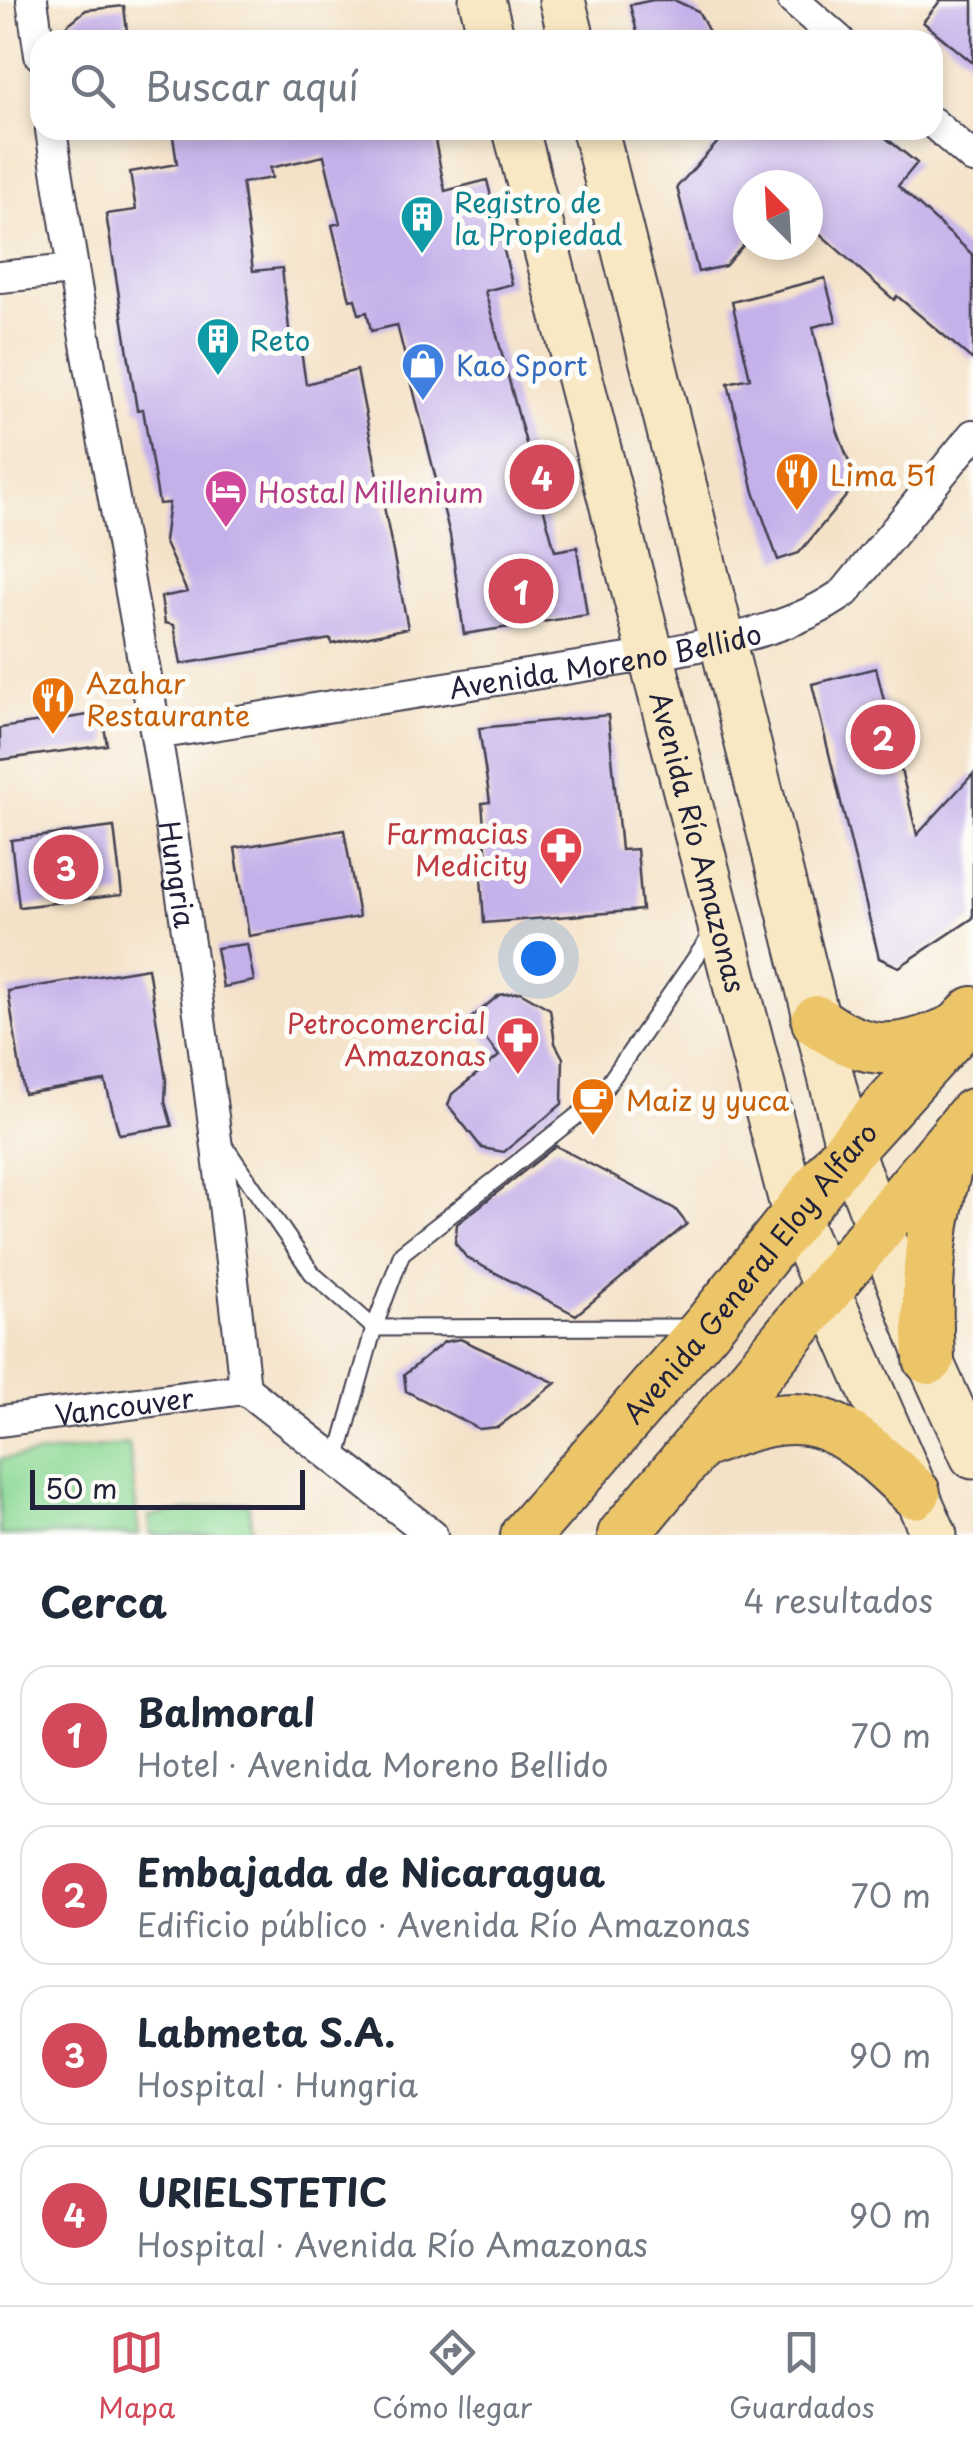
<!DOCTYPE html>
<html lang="es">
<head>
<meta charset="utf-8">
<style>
  :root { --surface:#fff; --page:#f6f6f7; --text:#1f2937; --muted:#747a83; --line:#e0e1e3; --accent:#d1495b }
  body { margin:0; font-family:"Playpen Sans",sans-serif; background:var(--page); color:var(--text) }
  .compass { position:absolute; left:733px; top:170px; width:90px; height:90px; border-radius:50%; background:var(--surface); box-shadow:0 5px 15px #0003; rotate:336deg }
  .scale { position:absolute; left:30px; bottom:25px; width:275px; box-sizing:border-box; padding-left:10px; border:5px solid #22223b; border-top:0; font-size:28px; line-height:35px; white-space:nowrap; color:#22223b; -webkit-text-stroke:8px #fdfcf7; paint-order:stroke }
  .you { position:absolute; left:538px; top:958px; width:35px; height:35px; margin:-25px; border:8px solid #fff; border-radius:50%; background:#1a73e8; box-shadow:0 0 0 15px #1a73e833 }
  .badge { display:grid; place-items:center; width:65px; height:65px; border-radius:50%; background:var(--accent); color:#fff; font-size:32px; font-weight:700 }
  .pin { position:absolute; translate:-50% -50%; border:5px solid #fff; box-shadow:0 2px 10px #0006 }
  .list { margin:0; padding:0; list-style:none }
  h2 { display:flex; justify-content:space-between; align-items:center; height:130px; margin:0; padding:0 40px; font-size:42px }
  h2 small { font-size:32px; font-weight:400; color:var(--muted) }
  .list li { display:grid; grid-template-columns:65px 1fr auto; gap:30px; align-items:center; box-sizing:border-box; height:140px; margin:0 20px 20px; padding:0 20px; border:2px solid var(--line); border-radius:30px }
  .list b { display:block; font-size:38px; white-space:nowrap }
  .list p { margin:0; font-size:32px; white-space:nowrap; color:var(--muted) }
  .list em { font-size:32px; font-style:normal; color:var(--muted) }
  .icon { flex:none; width:55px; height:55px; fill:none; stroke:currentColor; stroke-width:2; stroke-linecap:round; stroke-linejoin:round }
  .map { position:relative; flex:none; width:973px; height:1535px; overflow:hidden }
  .search { position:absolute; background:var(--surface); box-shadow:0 5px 15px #0003; left:30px; right:30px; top:30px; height:110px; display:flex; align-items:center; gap:25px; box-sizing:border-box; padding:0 35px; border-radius:30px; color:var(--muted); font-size:38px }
  .sheet { height:770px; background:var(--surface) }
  nav { display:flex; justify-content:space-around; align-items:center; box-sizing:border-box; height:140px; border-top:2px solid var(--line); background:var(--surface); font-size:28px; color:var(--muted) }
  nav a { display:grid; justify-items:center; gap:5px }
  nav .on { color:var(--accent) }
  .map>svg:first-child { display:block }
  .grass { fill:#8cd996; stroke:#577e68; stroke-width:2.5 }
  .building { fill:#c5b1ea }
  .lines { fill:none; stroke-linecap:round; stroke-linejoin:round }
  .service-casing { stroke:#423f50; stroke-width:19 }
  .minor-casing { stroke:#423f50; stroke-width:34 }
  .secondary-casing { stroke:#423f50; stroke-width:49 }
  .primary-casing { stroke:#423f50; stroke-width:54 }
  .service { stroke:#fff; stroke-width:15 }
  .minor { stroke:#fff; stroke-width:30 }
  .secondary { stroke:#f8e8c3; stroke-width:45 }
  .primary { stroke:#edc569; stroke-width:50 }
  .labels { text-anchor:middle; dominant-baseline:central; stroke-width:10; stroke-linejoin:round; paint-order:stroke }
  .culture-label { font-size:28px; fill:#0d838f; stroke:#fdfcf7; text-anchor:start }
  .shop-label { font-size:28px; fill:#366cbe; stroke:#fdfcf7; text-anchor:start }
  .food-label { font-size:28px; fill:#c56008; stroke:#fdfcf7; text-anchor:start }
  .hotel-label { font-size:28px; fill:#b23c85; stroke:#fdfcf7; text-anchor:start }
  .street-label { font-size:28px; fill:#22223b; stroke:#fdfcf7 }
  .health-label { font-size:28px; fill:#be3a42; stroke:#fdfcf7; text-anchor:end }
</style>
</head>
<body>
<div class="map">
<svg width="973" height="1535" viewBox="0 0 973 1535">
  <rect width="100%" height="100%" fill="#fdfcf7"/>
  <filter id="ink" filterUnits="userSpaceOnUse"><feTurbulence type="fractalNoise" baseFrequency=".01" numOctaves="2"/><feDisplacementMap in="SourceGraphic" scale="20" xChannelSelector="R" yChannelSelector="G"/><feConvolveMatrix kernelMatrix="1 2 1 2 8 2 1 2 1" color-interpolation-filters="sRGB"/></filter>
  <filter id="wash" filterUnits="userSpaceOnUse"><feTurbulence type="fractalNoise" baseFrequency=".0048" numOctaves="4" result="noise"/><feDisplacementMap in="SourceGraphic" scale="40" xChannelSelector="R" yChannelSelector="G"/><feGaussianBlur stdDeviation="2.25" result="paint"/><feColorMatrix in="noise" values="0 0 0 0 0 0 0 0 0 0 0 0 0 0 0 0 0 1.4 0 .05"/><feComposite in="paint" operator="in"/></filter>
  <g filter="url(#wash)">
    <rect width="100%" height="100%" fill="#f4e2c8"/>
    <path class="grass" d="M129,1444L139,1535H0V1459Z
      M248,1502L253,1535H151L149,1516Z"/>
    <g id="blocks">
      <path class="building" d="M653,0H674L698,11L713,40H639L630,5Z
        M941,0H973V63L923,22Z
        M124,6L128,40H57L56,34L86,10Z
        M172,130H433L445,191L487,180L512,284L485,291L555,551L577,547L587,615L464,634L450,535L397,325L371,331L367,312L359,314L355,299L350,300L332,225L340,223L324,156L270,168L272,178L242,183L253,271L282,268L291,346L300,344L306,384L357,370L408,628L332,644L331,639L181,664L174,625L165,623L161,597L187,592L164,541L169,503L159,504L143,409L137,410L106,214L136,210L130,172L177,164Z
        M729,130H876L917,163L898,186L973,255V360L897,296L894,300L808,223V185H748V240L725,266L698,272L677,187Z
        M825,278L836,321L813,327L837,430L857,483L799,553L778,560L754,492L728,383L750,378L732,302Z
        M876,668L917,835L973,774V918L899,967L879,958L812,684Z
        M102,713L107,745L0,760V728Z
        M608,715L621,850L637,849L642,910L484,923L480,861H487L482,803L490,802L479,728Z
        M114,827L122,895L19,907L11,840Z
        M344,830L359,917L249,936L235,848Z
        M247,944L254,981L223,987L216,948Z
        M148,968L166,1080L165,1102L172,1126L119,1134L105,1081L24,1094L8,991Z
        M520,992L550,1009L555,1043L563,1058L562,1104L504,1152L482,1148L448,1105L452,1094L499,1056L470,1019L499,995Z
        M556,1146L675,1209L687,1224L576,1315L467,1258L455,1243L457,1224Z
        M460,1339L556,1383L498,1427L479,1429L406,1391L404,1375L444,1342Z"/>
    </g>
  </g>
  <g filter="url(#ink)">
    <use href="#blocks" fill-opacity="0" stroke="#423f50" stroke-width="2.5"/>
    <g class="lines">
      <g class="service-casing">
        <path id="service" d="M224,1145L312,1273L374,1328L693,1327
          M337,1460L374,1328L402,1253L597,1100L714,931"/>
      </g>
      <g class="minor-casing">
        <g id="minor">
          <path d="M32,0L40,55"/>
          <path d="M793,0L839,40"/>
          <path d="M933,123L973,158"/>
          <path id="s1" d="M51,130C81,333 122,533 156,735C193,953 222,1170 245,1389L432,1535"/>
          <path d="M0,277L72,270"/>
          <path id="s2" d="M156,734L653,655C717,642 792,631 845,592L973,435"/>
          <path id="s3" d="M0,1421L245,1389"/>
        </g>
      </g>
      <g class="secondary-casing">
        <g id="secondary">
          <path d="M482,0L492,40"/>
          <path d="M562,0L572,40"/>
          <path id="s4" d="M516,130L796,1218L934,1535"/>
          <path d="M595,130L849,1149L929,1359L973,1456"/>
        </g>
      </g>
      <g class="primary-casing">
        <g id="primary">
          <path d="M817,1021C867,1058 901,1054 956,1029"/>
          <path d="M929,1359C925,1284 929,1213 955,1142"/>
          <path d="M700,1444C807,1398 835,1416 915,1493"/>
          <path id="s5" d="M526,1535L707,1327L849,1149L973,1012"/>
          <path d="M623,1535L973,1114"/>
        </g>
      </g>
      <use href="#service" class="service"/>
      <use href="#minor" class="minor"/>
      <use href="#secondary" class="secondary"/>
      <use href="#primary" class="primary"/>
    </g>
  </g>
  <defs>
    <g id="building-pin" transform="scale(2.25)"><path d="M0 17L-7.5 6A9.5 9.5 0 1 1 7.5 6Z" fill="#0f9aa8" stroke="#fdfcf7"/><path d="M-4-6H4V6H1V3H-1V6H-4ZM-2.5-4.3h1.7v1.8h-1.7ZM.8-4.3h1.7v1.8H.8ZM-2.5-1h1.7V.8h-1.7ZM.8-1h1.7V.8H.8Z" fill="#fff"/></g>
    <g id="shop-pin" transform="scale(2.25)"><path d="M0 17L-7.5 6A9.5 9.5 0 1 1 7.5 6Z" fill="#3f7fe0" stroke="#fdfcf7"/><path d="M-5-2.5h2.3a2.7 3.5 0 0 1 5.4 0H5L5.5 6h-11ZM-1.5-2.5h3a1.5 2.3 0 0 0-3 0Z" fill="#fff"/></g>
    <g id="restaurant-pin" transform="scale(2.25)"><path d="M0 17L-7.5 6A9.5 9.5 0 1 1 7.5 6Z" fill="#e8710a" stroke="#fdfcf7"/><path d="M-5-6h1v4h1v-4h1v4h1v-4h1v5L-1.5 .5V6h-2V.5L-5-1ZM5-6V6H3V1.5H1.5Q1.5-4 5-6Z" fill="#fff"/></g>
    <g id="hotel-pin" transform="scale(2.25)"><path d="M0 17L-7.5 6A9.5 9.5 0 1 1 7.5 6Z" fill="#d1479c" stroke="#fdfcf7"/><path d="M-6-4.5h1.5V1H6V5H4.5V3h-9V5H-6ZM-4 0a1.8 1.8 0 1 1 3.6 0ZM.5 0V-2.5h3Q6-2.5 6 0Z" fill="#fff"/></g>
    <g id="pharmacy-pin" transform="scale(2.25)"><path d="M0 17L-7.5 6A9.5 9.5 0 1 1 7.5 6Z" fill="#e0444e" stroke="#fdfcf7"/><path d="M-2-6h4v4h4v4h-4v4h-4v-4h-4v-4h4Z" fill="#fff"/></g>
    <g id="cafe-pin" transform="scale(2.25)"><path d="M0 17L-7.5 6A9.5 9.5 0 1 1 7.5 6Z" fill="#e8710a" stroke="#fdfcf7"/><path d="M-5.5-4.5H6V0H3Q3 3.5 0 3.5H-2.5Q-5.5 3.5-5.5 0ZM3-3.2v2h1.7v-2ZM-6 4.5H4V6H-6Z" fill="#fff"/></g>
  </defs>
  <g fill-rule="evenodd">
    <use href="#building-pin" x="422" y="217"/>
    <use href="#building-pin" x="218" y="339"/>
    <use href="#shop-pin" x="423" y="364"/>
    <use href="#restaurant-pin" x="797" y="474"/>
    <use href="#hotel-pin" x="226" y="491"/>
    <use href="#restaurant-pin" x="53" y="698"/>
    <use href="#pharmacy-pin" x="561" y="848"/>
    <use href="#pharmacy-pin" x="518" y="1038"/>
    <use href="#cafe-pin" x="593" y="1099"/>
  </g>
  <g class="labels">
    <g class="culture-label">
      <text x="454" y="201">Registro de<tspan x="454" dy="32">la Propiedad</tspan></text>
      <text x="250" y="339">Reto</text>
    </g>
    <g class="shop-label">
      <text x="456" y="364">Kao Sport</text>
    </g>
    <g class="food-label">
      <text x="830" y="474">Lima 51</text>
      <text x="86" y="682">Azahar<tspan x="86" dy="32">Restaurante</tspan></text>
      <text x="626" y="1099">Maiz y yuca</text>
    </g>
    <g class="hotel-label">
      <text x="258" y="491">Hostal Millenium</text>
    </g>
    <g class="street-label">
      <text stroke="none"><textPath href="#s2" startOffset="455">Avenida Moreno Bellido</textPath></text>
      <text stroke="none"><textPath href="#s4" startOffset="735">Avenida Río Amazonas</textPath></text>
      <text stroke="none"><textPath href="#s1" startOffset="755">Hungria</textPath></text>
      <text stroke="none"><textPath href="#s5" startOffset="345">Avenida General Eloy Alfaro</textPath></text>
      <text stroke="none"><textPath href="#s3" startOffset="125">Vancouver</textPath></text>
    </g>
    <g class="health-label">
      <text x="528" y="832">Farmacias<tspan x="528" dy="32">Medicity</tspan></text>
      <text x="486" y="1022">Petrocomercial<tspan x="486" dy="32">Amazonas</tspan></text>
    </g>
  </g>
</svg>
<svg class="compass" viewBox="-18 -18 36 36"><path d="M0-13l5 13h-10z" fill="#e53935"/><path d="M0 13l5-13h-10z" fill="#747a83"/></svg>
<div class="scale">50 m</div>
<div class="you"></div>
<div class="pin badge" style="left:521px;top:591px">1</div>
<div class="pin badge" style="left:883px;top:737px">2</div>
<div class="pin badge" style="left:66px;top:867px">3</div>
<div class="pin badge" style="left:542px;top:477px">4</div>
<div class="search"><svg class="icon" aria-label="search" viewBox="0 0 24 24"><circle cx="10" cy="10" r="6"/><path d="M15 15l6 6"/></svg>Buscar aquí</div>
</div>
<section class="sheet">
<h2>Cerca<small>4 resultados</small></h2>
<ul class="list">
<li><span class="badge">1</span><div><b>Balmoral</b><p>Hotel · Avenida Moreno Bellido</p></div><em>70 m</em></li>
<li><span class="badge">2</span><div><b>Embajada de Nicaragua</b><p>Edificio público · Avenida Río Amazonas</p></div><em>70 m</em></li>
<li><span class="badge">3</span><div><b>Labmeta S.A.</b><p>Hospital · Hungria</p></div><em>90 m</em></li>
<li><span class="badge">4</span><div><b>URIELSTETIC</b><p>Hospital · Avenida Río Amazonas</p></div><em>90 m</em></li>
</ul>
</section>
<nav>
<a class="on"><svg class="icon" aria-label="map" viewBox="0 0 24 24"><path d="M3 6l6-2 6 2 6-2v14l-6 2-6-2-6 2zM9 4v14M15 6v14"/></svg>Mapa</a>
<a><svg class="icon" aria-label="directions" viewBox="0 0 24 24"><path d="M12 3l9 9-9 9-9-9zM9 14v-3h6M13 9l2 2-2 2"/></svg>Cómo llegar</a>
<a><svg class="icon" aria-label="saved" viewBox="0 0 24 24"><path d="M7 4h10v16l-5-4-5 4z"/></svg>Guardados</a>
</nav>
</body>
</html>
